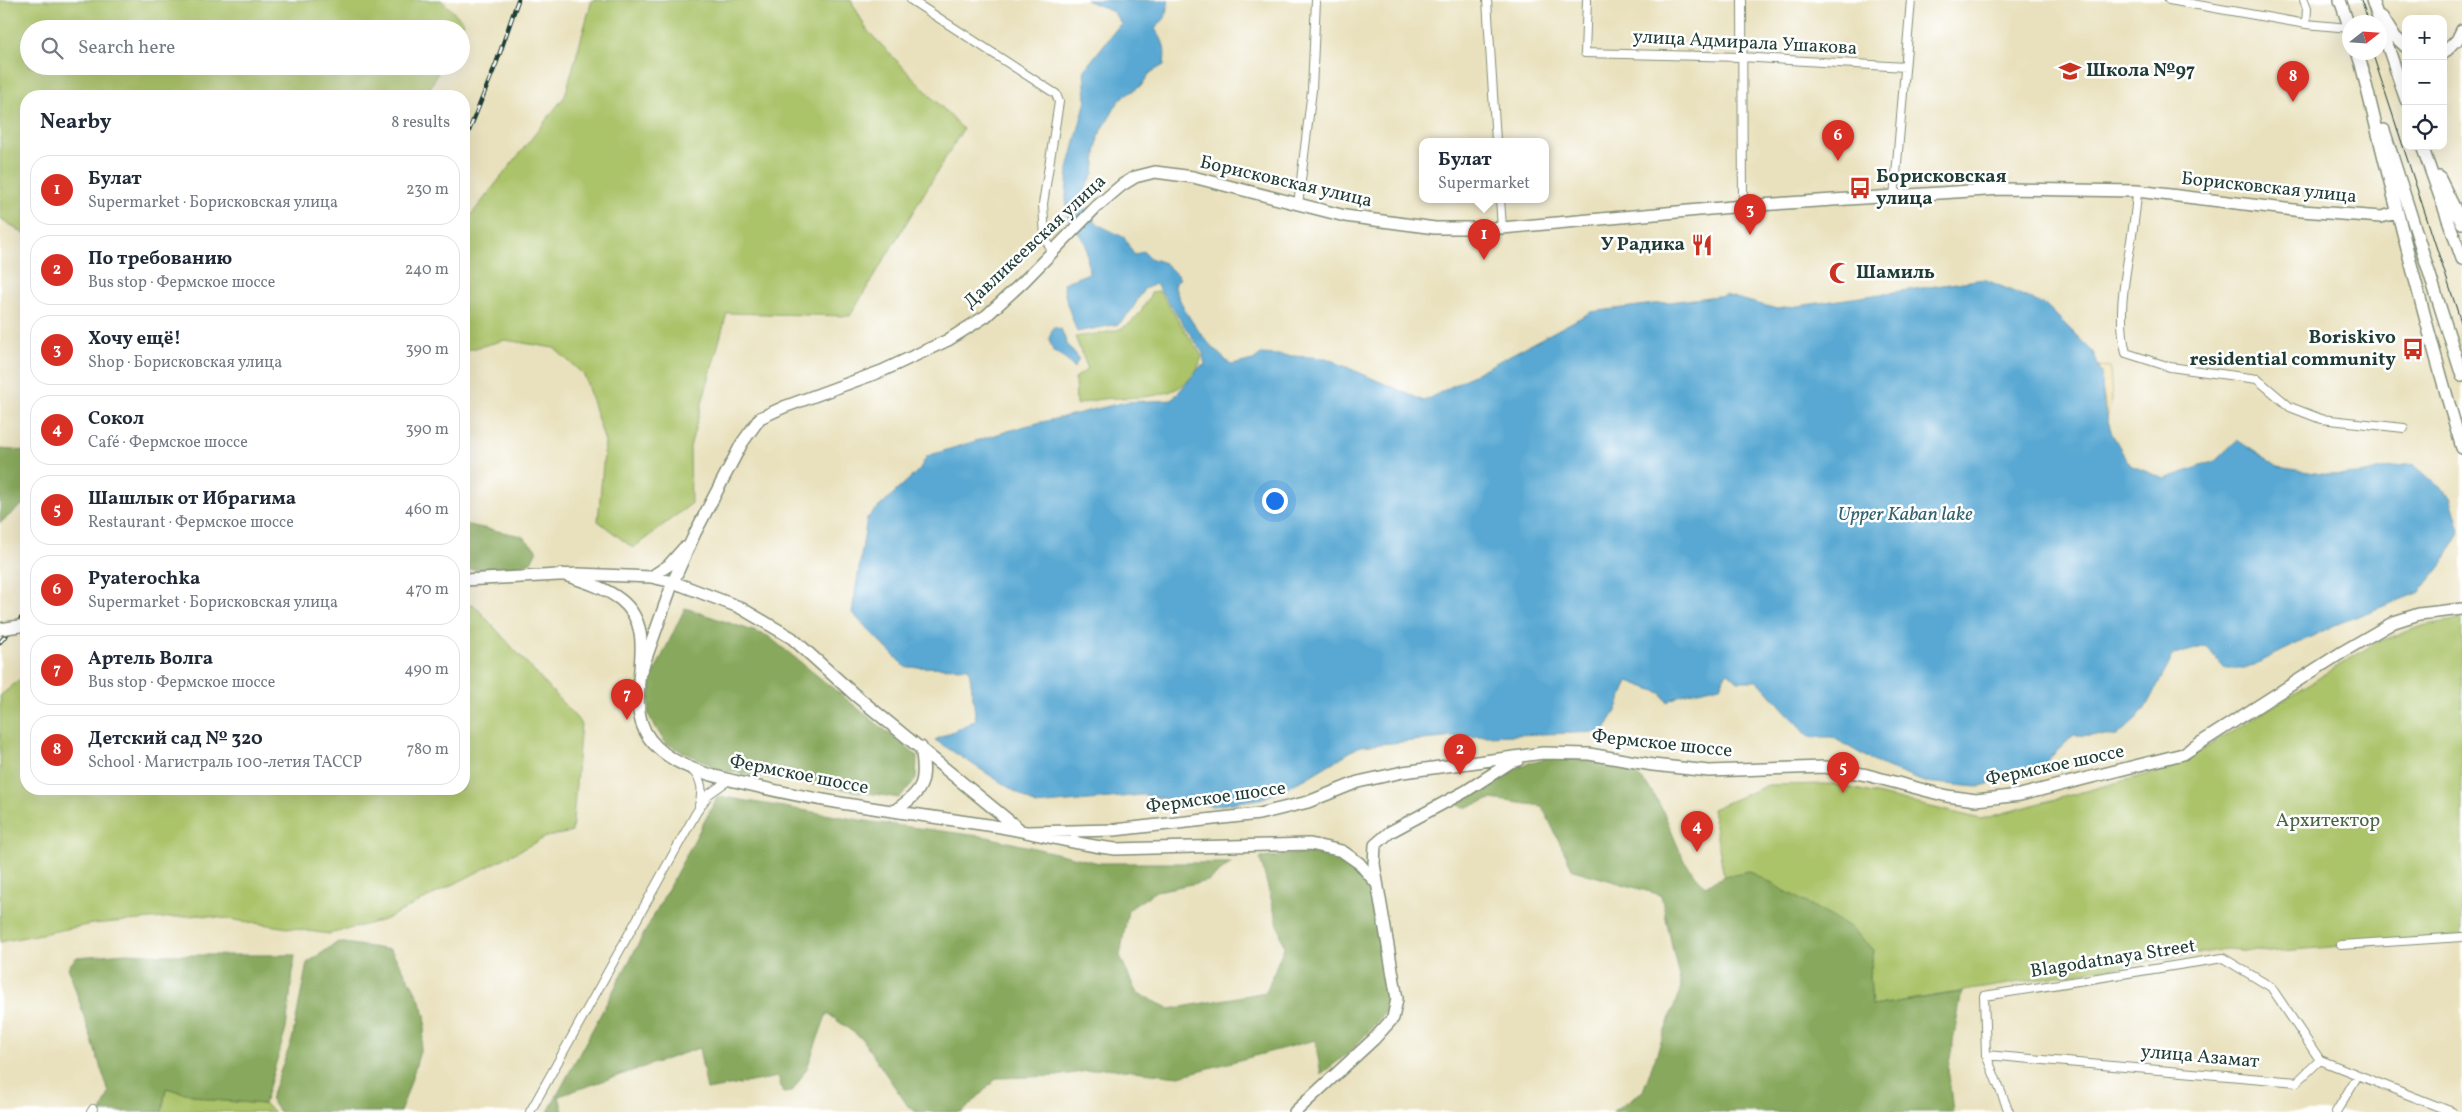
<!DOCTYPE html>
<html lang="en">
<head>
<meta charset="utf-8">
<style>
  :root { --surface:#fff; --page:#f6f6f7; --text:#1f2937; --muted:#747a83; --line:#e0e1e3; --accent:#d93025 }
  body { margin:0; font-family:Vollkorn,serif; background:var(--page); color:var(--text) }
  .controls { position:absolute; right:15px; top:15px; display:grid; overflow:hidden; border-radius:10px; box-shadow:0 5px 20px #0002 }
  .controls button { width:45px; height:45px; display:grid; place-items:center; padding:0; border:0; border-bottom:1px solid var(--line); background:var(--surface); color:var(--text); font:25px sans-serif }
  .compass { position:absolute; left:2342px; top:15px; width:45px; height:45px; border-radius:50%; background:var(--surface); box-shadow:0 5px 20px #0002; rotate:73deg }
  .you { position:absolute; left:1274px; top:500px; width:18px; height:18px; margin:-12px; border:4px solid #fff; border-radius:50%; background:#1a73e8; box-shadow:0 0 0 8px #1a73e833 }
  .badge { display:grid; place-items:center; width:32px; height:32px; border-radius:50%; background:var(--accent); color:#fff; font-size:16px; font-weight:700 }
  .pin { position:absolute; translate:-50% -41px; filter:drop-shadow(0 1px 2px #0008) }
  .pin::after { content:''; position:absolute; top:26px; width:18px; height:15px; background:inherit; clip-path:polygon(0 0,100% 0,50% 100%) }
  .popup { position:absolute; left:1419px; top:138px; width:130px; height:65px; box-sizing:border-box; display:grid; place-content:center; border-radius:10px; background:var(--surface); filter:drop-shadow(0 1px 4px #0005); font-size:16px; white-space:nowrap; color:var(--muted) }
  .popup b { font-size:19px; color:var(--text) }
  .popup::after { content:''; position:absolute; left:50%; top:100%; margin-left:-10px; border:10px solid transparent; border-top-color:var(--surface) }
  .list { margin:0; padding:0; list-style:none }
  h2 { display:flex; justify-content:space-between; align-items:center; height:65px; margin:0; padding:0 20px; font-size:21px }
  h2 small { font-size:16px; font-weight:400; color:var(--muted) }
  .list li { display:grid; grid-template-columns:32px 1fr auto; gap:15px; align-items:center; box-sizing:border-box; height:70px; margin:0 10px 10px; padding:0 10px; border:1px solid var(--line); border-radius:20px }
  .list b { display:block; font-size:19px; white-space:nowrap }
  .list p { margin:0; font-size:16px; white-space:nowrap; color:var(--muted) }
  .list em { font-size:16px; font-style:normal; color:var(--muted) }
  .icon { flex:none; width:28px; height:28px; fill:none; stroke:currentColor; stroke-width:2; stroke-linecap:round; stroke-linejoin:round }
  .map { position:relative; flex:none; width:2462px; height:1112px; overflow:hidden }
  .search { position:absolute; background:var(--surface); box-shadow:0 5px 20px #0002; left:20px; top:20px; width:450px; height:55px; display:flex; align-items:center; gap:12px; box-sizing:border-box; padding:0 18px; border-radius:28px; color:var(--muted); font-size:19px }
  .panel { position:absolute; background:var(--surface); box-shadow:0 5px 20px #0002; left:20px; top:90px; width:450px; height:705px; border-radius:20px }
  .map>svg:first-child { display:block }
  .green { fill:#abc369; stroke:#65804e }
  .forest { fill:#88a95d; stroke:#547348 }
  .sand { fill:#eeda9e; stroke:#868c69 }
  .water { fill:#58a8d3; stroke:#3c7284 }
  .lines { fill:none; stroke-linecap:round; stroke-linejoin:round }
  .street-casing { stroke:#848f78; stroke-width:10 }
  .secondary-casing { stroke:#848f78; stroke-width:14 }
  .street { stroke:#fff; stroke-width:8 }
  .secondary { stroke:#fff; stroke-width:11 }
  .tram { stroke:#1f3d34; stroke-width:1 }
  .rail-casing { stroke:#1f3d34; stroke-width:4.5 }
  .rail { stroke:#fff; stroke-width:2.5; stroke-dasharray:8; stroke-linecap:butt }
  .secondary-bridge-casing { stroke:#848f78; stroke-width:14; stroke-linecap:butt }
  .secondary-bridge { stroke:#fff; stroke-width:11 }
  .labels { text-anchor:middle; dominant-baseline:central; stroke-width:5; stroke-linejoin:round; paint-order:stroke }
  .street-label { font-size:19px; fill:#1f3d34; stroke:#fff }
  .poi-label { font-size:19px; font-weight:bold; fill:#1f3d34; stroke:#fff; text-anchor:start }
  .park-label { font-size:19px; fill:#496544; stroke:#fff }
  .water-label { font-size:20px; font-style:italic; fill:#33626c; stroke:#fff }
</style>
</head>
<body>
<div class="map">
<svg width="2462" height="1112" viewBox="0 0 2462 1112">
  <rect width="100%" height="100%" fill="#fff"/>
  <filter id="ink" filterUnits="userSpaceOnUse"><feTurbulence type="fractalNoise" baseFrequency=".02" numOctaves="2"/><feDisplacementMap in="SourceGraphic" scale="10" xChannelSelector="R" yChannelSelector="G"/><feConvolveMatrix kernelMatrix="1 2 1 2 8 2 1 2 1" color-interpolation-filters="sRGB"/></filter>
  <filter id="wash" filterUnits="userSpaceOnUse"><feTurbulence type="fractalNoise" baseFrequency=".0096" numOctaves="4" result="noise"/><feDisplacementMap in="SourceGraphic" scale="20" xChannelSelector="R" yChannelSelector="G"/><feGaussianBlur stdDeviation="1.12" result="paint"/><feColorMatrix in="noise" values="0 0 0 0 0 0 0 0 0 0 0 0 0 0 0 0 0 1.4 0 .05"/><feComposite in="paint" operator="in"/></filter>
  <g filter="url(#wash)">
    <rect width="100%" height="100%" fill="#e9e1bd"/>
    <path class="green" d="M0,0H441L464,22L460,29H29V66H441L426,96H26V235L0,218Z
      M592,0H851L867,30L963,129L850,316L727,313L690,447L691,504L633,548L598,521L605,442L584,375L554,348L505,340L464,351V224L565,96Z
      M1159,291L1202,356C1190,403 1139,396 1102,399C1093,400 1084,403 1076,405L1075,378L1088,369L1075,337C1119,330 1130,335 1152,292Z
      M473,604L581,723L572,832L546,837L384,920L329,934L200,915L92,924L0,942V696L26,674V789H464V605Z
      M2462,619V936L2270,952L2226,949L1871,1006L1870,972L1874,950L1749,871L1724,876L1712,809L1768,785L1834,784L1981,819L2175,767L2377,642L2426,625Z
      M166,1088L212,1100L264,1104L274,1112H162Z"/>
    <path class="forest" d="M0,449L26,451V502L0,523Z
      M464,524L522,536L537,550L531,562L518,566L464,570Z
      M685,608L768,636L917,756L916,779L899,798L721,770L665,743L648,714L652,677Z
      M1545,758C1568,760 1594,758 1617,765C1659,778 1666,826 1684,859C1689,869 1698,878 1705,886L1724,876L1749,871L1850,927L1874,950L1870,972L1872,1006L1962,992L1948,1069L1953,1112H1612L1643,1091L1681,987L1661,895L1573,870L1542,806L1491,799L1464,808L1452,801L1511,769Z
      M718,796L872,822L987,837L1099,863H1231L1208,881L1156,891L1128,910L1120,956L1136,992L1170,1009L1266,992L1284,947L1260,858C1277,857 1294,853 1310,853C1336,854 1362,874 1372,898C1385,928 1386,975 1389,1008L1351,1051L1321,1074L1315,1040L1179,1076L1105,1068L1057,1076L997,1078L963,1112H916L908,1106L861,1038L827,1013L807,1068L792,1092L783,1093L778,1077L707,1090L699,1048L559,1096L563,1112H548Z
      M338,942L391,950C403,970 419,992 425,1015C429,1030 407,1095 400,1112H279L270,1099L292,1040L307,963Z
      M126,953L167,955H295L286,1029L264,1104L212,1100L166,1088L162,1112H101L109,1093L68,967L77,957Z"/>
    <path class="sand" d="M2099,366L2110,367L2112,400L2107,418Z"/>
    <path class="water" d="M1086,0H1169L1165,18L1155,29C1165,42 1166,50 1164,65L1150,73L1141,86L1120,99L1098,137L1094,173L1086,186L1084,208L1099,225L1125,238L1134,255L1143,251L1150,258L1165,263L1180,278L1174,285C1184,315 1207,346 1232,365L1253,360L1261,354L1326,358L1424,401L1591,312L1725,295L1777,309L1984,279L2047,306L2093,352L2101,373L2104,408L2112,434L2130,465L2165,479L2215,461L2237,440L2278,467L2328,475L2361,474L2390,467L2413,464L2450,496L2460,530L2444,562L2420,592L2335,625L2248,668H2224L2206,646L2174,655L2143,712L2117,736L2074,735L2034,773L1976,787L1924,782L1880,765L1832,737H1809L1758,681H1737L1727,672L1720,686L1681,695L1667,702L1661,693L1628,681L1616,711L1603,732L1455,737L1360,746L1305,779L1264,798L1213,806L1142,795L1036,805L935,740L976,720L969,668L905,667L852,613L867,518L919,470L927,456L1021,427L1126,402L1172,400L1201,366H1205L1203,353L1156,284L1144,289L1131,311L1119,324L1077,332L1067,304L1063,283L1089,273L1086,245L1068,217L1066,198L1068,169L1086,100L1084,70L1121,23L1113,12Z
      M1053,327L1061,329L1068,346L1079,359L1074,368L1061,355L1053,351L1049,339Z"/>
  </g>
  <g filter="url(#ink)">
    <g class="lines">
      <g class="street-casing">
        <path id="street" d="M911,0L1056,94L1059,102L1043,204L1045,238L1052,251
          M1487,0L1496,141
          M1587,0L1585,53L1741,57L1905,67
          M1742,0L1743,206
          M2169,0L2306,24L2349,28
          M2304,0L2307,8L2306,24
          M2137,191C2135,244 2113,300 2126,353L2170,367L2257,379L2290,407L2321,419L2404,428
          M1894,198L1911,0
          M1500,199L1502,228
          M1298,205L1312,90L1316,0
          M692,770C703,781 703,791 699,805
          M2341,945L2462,937
          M1986,1055L2297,1082L2320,1060L2452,1112
          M91,1112L93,1109
          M530,1112L696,813L709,794L729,780
          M2009,1112L1986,1055L1984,996L2223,958L2271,987L2320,1060
          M2336,1112L2358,1075"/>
      </g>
      <g class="secondary-casing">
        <path id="secondary" d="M2340,0L2350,29
          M2372,0L2406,100
          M2382,17L2394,36L2406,47
          M2357,52L2363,70
          M2443,54L2457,40L2462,30
          M2361,64C2392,193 2424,321 2462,448
          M2384,130L2462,376
          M2422,146L2462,259
          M2439,177L2462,223
          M562,574C583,581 604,587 621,600C668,638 612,705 657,747C682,771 719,777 751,785C833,805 918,814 1001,827C1040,834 1077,845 1116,849L1310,844L1342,851L1359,863L1377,884
          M651,577L669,565L684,548
          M464,580L578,574L651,577L673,582L739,607L792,638L855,695L1019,829
          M641,672L673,582L695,533L742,443L760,418L784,407L882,371L948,340L986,316L1024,281L1096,207L1122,185L1135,177L1155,172L1193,177L1345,216L1435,228H1502L1743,206L2001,189L2137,191L2302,211L2381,217L2396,213
          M894,811C924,791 927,782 921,747
          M1028,832L1114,830L1259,814L1308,802L1358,782L1403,772L1543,753L1589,754L1653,765L1709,771L1825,767L1867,775L1947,796L1976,800L2020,795L2183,754L2344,651L2394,622L2419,614L2462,609
          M1295,1112L1374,1039L1393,1018L1397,999L1374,864L1375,845L1390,832L1466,791L1511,762L1518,760"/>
      </g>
      <use href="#street" class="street"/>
      <use href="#secondary" class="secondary"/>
      <path class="tram" d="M2361,0L2369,22
        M2372,52L2462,325"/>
      <g class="rail-casing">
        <path id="rail" d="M464,143L496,64L518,0
          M0,642L26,613"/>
      </g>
      <use href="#rail" class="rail"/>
      <g class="secondary-bridge-casing">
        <path id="secondary-bridge" d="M0,629L26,625"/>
      </g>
      <use href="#secondary-bridge" class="secondary-bridge"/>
    </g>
  </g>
  <defs>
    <g id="school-bare" transform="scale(1.725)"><path d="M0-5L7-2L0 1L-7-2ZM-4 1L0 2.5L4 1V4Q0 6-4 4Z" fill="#c8321e" stroke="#fff" stroke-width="2.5" paint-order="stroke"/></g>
    <g id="bus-bare" transform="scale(1.725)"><path d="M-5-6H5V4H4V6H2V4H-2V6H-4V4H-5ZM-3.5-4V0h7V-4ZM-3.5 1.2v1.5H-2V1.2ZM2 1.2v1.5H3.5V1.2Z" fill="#c8321e" stroke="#fff" stroke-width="2.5" paint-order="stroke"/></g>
    <g id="restaurant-bare" transform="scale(1.725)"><path d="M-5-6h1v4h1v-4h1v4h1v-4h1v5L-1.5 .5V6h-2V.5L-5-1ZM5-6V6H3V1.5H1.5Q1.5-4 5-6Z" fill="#c8321e" stroke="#fff" stroke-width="2.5" paint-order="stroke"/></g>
    <g id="mosque-bare" transform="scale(1.725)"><path d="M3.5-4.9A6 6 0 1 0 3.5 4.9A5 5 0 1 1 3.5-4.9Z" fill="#c8321e" stroke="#fff" stroke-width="2.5" paint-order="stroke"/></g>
  </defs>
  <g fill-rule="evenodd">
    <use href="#school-bare" x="2070" y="71"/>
    <use href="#bus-bare" x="1860" y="188"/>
    <use href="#restaurant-bare" x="1702" y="245"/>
    <use href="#mosque-bare" x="1840" y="273"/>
    <use href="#bus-bare" x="2413" y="349"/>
  </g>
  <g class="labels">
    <g class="street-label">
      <text transform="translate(1745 43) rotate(3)">улица Адмирала Ушакова</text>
      <text transform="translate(1286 182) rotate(13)">Борисковская улица</text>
      <text transform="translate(2269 188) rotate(6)">Борисковская улица</text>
      <text transform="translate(1035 242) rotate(-43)">Давликеевская улица</text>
      <text transform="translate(1662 744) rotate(6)">Фермское шоссе</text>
      <text transform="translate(2055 766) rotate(-12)">Фермское шоссе</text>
      <text transform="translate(799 775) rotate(11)">Фермское шоссе</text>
      <text transform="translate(1216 798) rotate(-8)">Фермское шоссе</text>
      <text transform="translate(2113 959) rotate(-9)">Blagodatnaya Street</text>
      <text transform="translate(2200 1057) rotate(5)">улица Азамат</text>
    </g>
    <g class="poi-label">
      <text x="2086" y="71">Школа №97</text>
      <text x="1876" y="177">Борисковская<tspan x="1876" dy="22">улица</tspan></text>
      <text x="1685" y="245" text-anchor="end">У Радика</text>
      <text x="1856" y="273">Шамиль</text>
      <text x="2396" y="338" text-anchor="end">Boriskivo<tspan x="2396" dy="22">residential community</tspan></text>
    </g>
    <g class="park-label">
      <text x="2328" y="821">Архитектор</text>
    </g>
    <g class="water-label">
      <text x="1905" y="515">Upper Kaban lake</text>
    </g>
  </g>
</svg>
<div class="controls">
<button>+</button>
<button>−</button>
<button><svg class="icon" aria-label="locate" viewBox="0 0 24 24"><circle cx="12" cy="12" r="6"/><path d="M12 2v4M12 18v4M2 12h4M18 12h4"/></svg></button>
</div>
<svg class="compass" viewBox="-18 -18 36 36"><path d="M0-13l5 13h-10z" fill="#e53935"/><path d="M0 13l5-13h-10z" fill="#747a83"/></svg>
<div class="you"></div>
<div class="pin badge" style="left:1484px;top:260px">1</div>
<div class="popup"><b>Булат</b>Supermarket</div>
<div class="pin badge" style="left:1460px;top:775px">2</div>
<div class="pin badge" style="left:1750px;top:235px">3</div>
<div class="pin badge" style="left:1697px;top:852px">4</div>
<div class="pin badge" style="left:1843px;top:793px">5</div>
<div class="pin badge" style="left:1838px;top:161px">6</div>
<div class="pin badge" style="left:627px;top:720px">7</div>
<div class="pin badge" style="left:2293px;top:102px">8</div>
<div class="search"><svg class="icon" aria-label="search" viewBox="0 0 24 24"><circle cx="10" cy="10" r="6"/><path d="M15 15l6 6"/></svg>Search here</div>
<section class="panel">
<h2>Nearby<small>8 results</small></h2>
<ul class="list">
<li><span class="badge">1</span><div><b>Булат</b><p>Supermarket · Борисковская улица</p></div><em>230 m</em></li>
<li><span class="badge">2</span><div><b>По требованию</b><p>Bus stop · Фермское шоссе</p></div><em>240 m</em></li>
<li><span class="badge">3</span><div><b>Хочу ещё!</b><p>Shop · Борисковская улица</p></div><em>390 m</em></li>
<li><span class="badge">4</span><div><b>Сокол</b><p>Café · Фермское шоссе</p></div><em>390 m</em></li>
<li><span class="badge">5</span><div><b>Шашлык от Ибрагима</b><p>Restaurant · Фермское шоссе</p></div><em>460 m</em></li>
<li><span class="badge">6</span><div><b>Pyaterochka</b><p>Supermarket · Борисковская улица</p></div><em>470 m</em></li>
<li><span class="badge">7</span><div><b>Артель Волга</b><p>Bus stop · Фермское шоссе</p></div><em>490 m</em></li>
<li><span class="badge">8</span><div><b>Детский сад № 320</b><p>School · Магистраль 100-летия ТАССР</p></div><em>780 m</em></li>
</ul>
</section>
</div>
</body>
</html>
